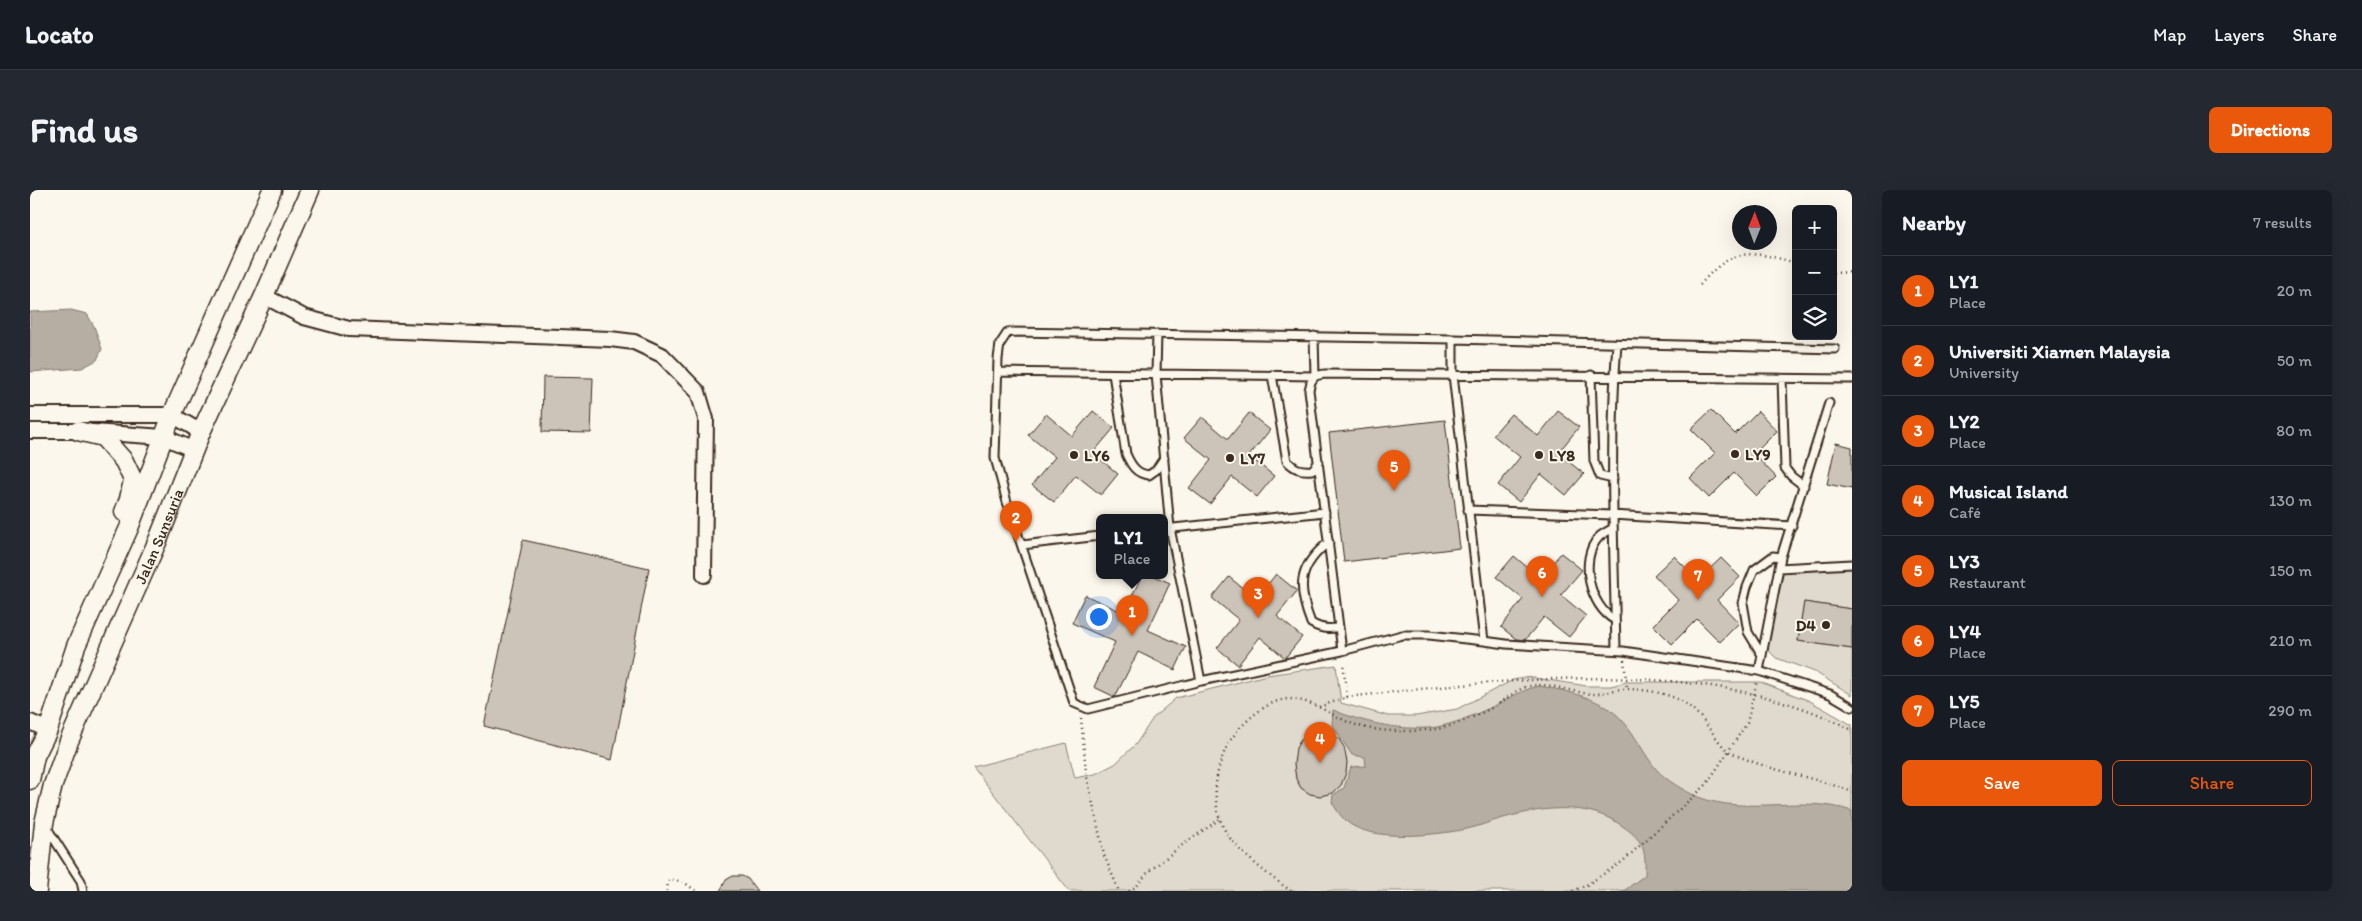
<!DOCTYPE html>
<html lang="en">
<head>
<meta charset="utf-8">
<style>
  :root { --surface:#171b24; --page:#242831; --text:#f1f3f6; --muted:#9ea1a6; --line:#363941; --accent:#ea580c }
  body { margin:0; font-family:Itim,sans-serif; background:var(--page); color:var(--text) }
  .controls { position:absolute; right:15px; top:15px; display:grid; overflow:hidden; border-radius:8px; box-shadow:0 5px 20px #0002 }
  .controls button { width:45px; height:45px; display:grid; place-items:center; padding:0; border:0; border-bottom:1px solid var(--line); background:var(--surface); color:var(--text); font:25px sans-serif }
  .compass { position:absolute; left:1702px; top:15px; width:45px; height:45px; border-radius:50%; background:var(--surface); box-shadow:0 5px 20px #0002; rotate:1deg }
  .you { position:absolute; left:1068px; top:426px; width:18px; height:18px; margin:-12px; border:4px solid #fff; border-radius:50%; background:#1a73e8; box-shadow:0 0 0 8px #1a73e833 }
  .badge { display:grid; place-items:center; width:32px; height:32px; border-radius:50%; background:var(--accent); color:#fff; font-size:16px; font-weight:700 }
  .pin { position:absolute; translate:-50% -41px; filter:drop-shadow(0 1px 2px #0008) }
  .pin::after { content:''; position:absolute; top:26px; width:18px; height:15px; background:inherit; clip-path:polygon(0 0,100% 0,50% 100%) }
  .popup { position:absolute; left:1066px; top:324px; width:72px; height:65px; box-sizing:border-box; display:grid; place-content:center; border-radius:8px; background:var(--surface); filter:drop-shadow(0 1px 4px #0005); font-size:16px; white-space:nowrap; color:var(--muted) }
  .popup b { font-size:19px; color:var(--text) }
  .popup::after { content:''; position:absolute; left:50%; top:100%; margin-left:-10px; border:10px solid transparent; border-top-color:var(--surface) }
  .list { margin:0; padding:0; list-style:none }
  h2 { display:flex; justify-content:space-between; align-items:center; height:65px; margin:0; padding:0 20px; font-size:21px }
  h2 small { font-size:16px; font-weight:400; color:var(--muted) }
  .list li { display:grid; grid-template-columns:32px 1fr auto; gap:15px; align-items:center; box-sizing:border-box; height:70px; padding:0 20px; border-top:1px solid var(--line) }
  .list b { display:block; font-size:19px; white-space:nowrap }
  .list p { margin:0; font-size:16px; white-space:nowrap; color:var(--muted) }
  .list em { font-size:16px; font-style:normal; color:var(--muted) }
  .actions { display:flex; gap:10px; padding:15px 20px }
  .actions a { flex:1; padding:11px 0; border:1px solid var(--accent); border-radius:8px; text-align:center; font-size:18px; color:var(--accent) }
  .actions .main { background:var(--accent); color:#fff }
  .icon { flex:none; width:28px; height:28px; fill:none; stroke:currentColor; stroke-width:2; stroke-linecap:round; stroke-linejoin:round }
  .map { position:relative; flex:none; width:1822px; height:701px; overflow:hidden; border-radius:8px }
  header { display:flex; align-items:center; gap:30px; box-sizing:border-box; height:70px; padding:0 25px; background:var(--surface); border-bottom:1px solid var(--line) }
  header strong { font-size:24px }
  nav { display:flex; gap:28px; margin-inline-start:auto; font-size:18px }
  .intro { display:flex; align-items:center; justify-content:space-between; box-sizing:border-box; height:120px; padding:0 30px }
  h1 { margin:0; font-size:35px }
  .button { padding:12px 22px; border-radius:8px; background:var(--accent); color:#fff; font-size:18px; font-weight:700 }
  main { display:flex; gap:30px; padding:0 30px }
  aside { flex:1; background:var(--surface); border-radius:8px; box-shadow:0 5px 20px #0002 }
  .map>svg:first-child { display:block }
  .green { fill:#dfd9ce; stroke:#8d8276 }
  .water { fill:#b6aea2; stroke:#85796d }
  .building { fill:#ccc4b9; stroke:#3b2a1e }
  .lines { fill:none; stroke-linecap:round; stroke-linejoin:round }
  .service-casing { stroke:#3b2a1e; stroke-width:11 }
  .minor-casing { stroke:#3b2a1e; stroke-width:18 }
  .tertiary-casing { stroke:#3b2a1e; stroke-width:21 }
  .path { stroke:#3b2a1e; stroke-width:2.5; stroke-dasharray:1 4; stroke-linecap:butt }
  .service { stroke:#fbf7ec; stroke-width:7 }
  .minor { stroke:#fbf7ec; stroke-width:14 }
  .tertiary { stroke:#fbf7ec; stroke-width:18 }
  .poi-dot { fill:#3b2a1e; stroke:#fbf7ec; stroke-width:2 }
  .labels { text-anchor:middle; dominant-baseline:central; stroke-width:4; stroke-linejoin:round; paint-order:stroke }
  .poi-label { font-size:16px; font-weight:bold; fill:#3b2a1e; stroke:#fbf7ec; text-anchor:start }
  .street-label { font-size:16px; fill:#3b2a1e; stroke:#fbf7ec }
</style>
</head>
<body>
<header>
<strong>Locato</strong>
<nav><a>Map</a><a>Layers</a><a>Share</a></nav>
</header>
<div class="intro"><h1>Find us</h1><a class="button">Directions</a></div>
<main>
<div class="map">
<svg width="1822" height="701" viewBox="0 0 1822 701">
  <rect width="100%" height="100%" fill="#fbf7ec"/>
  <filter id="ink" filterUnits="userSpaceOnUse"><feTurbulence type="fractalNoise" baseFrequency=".02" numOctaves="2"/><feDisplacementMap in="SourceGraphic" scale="10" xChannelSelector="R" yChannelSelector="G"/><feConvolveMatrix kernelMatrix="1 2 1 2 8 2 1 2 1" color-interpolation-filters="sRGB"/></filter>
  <g filter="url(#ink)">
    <path class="green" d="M1822,376V419L1774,412L1768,451L1822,459V505L1785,482L1746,468L1740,462L1737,455L1754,380Z
      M1306,475L1311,513L1358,526H1386L1427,519L1483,490L1498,487L1557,496H1581L1596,492H1730L1780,511L1822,535V701H1039L943,577L1036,553L1045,588L1065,584L1085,574L1106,554L1123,528L1146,508L1237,485Z"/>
    <path class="water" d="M41,120L57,124L64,136L72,159L67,170L52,178L0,182V122Z
      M1510,496C1538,501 1572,508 1592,530C1606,545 1614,565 1627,580C1637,591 1655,601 1668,607C1717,626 1772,604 1822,621V701H1589L1595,700L1615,685C1616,658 1613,650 1591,635C1557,612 1515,617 1477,627C1464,630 1451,636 1437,639C1406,645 1341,653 1316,631C1310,626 1306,619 1302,612L1303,605L1314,598L1321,577L1336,576L1335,567L1322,565L1302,535L1303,520C1332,532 1366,540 1398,538C1416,537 1437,528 1453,521C1473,513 1488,500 1510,496Z"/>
    <path class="building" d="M513,187L563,188L561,243L512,242Z
      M1681,220L1705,244L1728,221L1747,241L1724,264L1746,287L1727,306L1704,283L1679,308L1660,288L1685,263L1661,239Z
      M1063,221L1084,238L1063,263L1088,284L1071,305L1046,285L1024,312L1002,295L1025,267L998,245L1016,224L1042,246Z
      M1528,221L1549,237L1528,263L1554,284L1536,305L1511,284L1489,312L1468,295L1490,267L1463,245L1481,224L1508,246Z
      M1219,223L1240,240L1219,266L1244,286L1227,307L1202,287L1180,314L1159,298L1181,270L1154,248L1172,227L1198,249Z
      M1415,230L1430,358L1314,372L1299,243Z
      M1806,253L1822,257V299L1797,294Z
      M493,350L619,378L582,570L454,536Z
      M1531,363L1552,380L1531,405L1556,426L1539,447L1514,427L1495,450L1486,449L1471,437L1493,409L1466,387L1484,366L1510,388Z
      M1644,366L1668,390L1691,368L1710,387L1687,410L1709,433L1690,452L1667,429L1642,454L1623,435L1648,410L1624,385Z
      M1246,384L1267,401L1247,426L1272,447L1255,468L1230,447L1208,475L1187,458L1209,430L1182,408L1199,387L1226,409Z
      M1112,385H1122L1140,393L1118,440L1156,457L1145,480L1108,462L1085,507L1064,497L1085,452L1042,433L1055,405L1094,423Z
      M1774,412L1822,419V459L1768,451Z
      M1288,541H1298L1309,549L1314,557L1317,572L1316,583L1311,595L1303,603L1290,606L1280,604L1271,598L1266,589L1264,574L1266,558L1270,551L1278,544Z
      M703,686H712L718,689L727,701H690L696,690Z"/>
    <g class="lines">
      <g class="service-casing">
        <path id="service" d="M1127,144L1126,184L1140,338L1171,491
          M1423,149V185L1454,451L1476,454L1593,461L1729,481L1800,504L1822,517
          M969,182L1285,186L1284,146
          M1083,184L1096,264C1101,275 1106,284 1119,285L1126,280L1134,268
          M1242,185L1257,271C1265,279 1270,281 1282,280L1289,272
          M1561,185L1564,271L1570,286L1583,289
          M1752,189L1755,278L1761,286L1774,296
          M1438,320L1582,325L1762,336
          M1583,338C1579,341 1573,343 1569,347C1548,369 1560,417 1585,430
          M1134,339L1295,322
          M1299,352C1268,376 1267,397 1281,433C1289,438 1299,440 1309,437
          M992,355L1070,346
          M1749,378L1822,374
          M1454,451L1399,445H1372L1312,461L1171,491L1058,519L1044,513L977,312L965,268L968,169L970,154L978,142L1423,149L1805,159
          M1586,460C1584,358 1579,255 1587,154
          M1312,461L1279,200L1281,192L1285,186L1294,184L1822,189
          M1732,465L1718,442L1713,413L1717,397L1724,380L1743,366L1751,367
          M1729,481L1751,367L1799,213
          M17,638L51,691L53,701"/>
      </g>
      <g class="minor-casing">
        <path id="minor" d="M234,106L274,127L319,139L580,149L604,152L632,165L668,202L676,229L674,385
          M0,225H142L171,242
          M0,241H48L134,247L164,260
          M0,532L18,540"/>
      </g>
      <g class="tertiary-casing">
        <g id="tertiary">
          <path d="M48,241L73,247L94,271L103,290L99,309L94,322"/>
          <path d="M0,590L5,566L18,540L46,456L99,338L142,225L242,0"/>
          <path id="s1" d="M7,701L14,633L23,595L39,551L128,350L171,242L234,106L280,0"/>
        </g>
      </g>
      <path class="path" d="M1803,83L1822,82
        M1670,95C1702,57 1720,60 1766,73
        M1594,470L1597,499
        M1317,507C1474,490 1678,463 1822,540
        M1289,517L1317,507L1313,472
        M1051,528L1056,582L1074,665L1089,701
        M637,701L638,691L642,689L655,693L666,701
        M1099,701L1107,696L1118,682L1151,656L1190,629
        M1261,701C1241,687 1220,671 1204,653C1175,621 1183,567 1210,538C1222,525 1240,510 1258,509C1282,509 1302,526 1323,534C1348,543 1380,542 1406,539C1421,538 1453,523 1467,515C1477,509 1484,501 1496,497C1519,490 1542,504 1565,504C1576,503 1588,498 1599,499C1619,500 1646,504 1661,518C1669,524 1675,533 1681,541C1687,548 1693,559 1702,563C1741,582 1783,586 1822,602
        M1543,701L1555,696L1592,672L1676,595L1717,533L1727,491"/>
      <use href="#service" class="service"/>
      <use href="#minor" class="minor"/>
      <use href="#tertiary" class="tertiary"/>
    </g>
  </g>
  <g class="poi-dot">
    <circle cx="1705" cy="264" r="5"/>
    <circle cx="1044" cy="265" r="5"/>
    <circle cx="1509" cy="265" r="5"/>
    <circle cx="1200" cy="268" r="5"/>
    <circle cx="1796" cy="435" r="5"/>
  </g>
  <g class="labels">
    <g class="poi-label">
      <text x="1715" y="264">LY9</text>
      <text x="1054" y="265">LY6</text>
      <text x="1519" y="265">LY8</text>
      <text x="1210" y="268">LY7</text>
      <text x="1786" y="435" text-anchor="end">D4</text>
    </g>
    <g class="street-label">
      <text stroke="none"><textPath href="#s1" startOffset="378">Jalan Sunsuria</textPath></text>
    </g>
  </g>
</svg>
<div class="controls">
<button>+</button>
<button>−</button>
<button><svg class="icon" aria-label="layers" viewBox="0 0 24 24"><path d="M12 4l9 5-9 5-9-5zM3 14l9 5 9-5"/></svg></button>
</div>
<svg class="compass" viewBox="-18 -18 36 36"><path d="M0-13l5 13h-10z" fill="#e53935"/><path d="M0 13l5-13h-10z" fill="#9ea1a6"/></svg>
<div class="you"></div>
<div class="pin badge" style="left:1102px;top:446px">1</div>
<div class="popup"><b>LY1</b>Place</div>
<div class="pin badge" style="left:986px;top:352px">2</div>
<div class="pin badge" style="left:1228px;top:428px">3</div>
<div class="pin badge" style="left:1290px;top:573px">4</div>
<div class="pin badge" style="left:1364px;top:301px">5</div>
<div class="pin badge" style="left:1512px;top:407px">6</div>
<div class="pin badge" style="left:1668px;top:410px">7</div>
</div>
<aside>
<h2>Nearby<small>7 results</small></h2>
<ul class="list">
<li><span class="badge">1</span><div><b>LY1</b><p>Place</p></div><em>20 m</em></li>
<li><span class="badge">2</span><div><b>Universiti Xiamen Malaysia</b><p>University</p></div><em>50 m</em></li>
<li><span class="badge">3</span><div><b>LY2</b><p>Place</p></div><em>80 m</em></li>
<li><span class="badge">4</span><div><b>Musical Island</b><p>Café</p></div><em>130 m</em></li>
<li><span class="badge">5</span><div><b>LY3</b><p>Restaurant</p></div><em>150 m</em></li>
<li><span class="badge">6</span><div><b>LY4</b><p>Place</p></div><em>210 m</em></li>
<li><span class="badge">7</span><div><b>LY5</b><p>Place</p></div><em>290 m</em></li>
</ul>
<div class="actions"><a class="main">Save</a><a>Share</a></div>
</aside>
</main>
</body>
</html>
